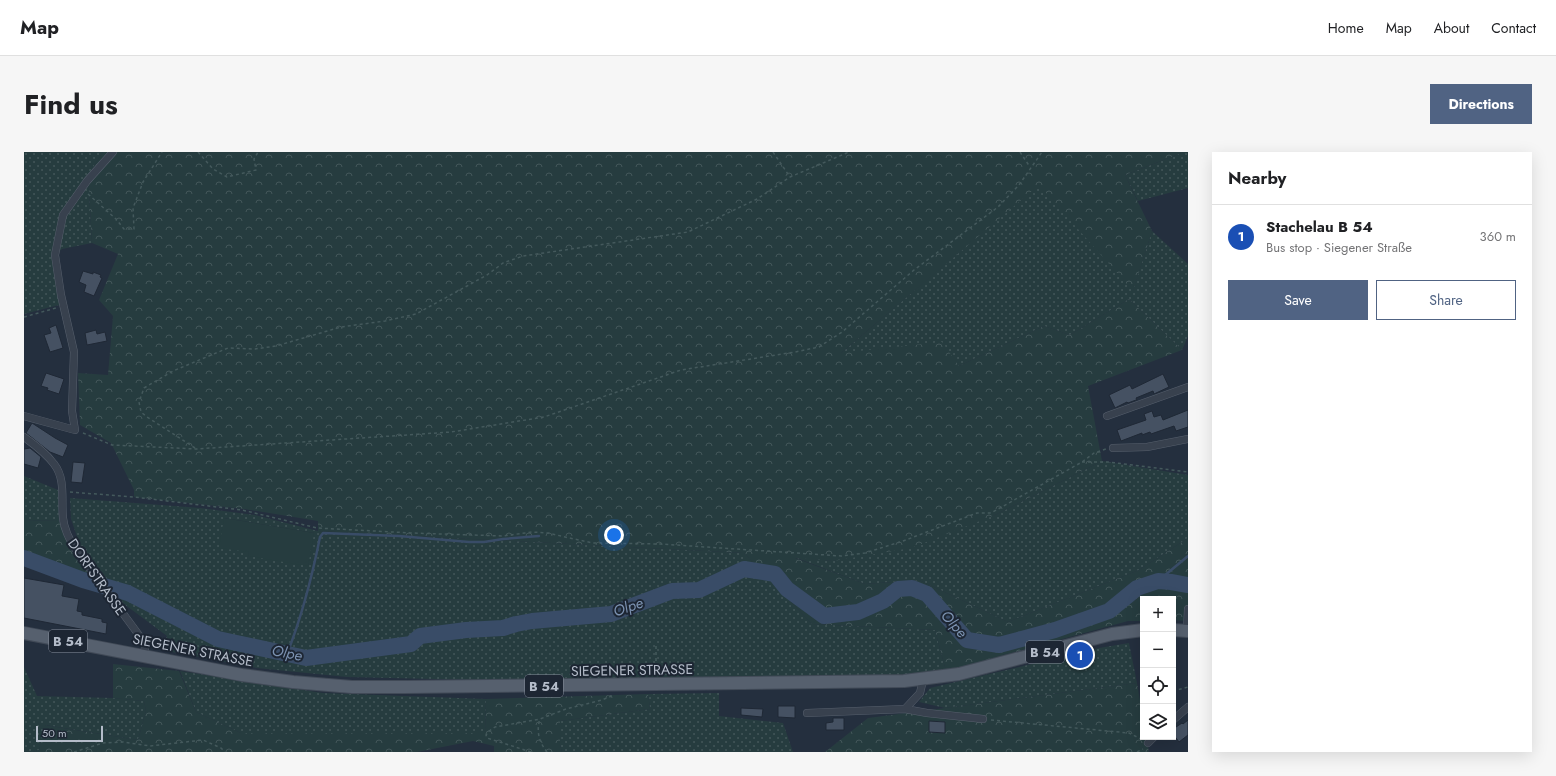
<!DOCTYPE html>
<html lang="en">
<head>
<meta charset="utf-8">
<style>
  :root { --surface:#fff; --page:#f6f6f6; --text:#202124; --muted:#757577; --line:#e0e0e0; --accent:#506383 }
  body { margin:0; font-family:Jost,sans-serif; background:var(--page); color:var(--text) }
  .controls { position:absolute; right:12px; bottom:12px; display:grid; overflow:hidden; border-radius:0px; box-shadow:0 4px 16px #0002 }
  .controls button { width:36px; height:36px; display:grid; place-items:center; padding:0; border:0; border-bottom:1px solid var(--line); background:var(--surface); color:var(--text); font:20px sans-serif }
  .scale { position:absolute; left:12px; bottom:10px; width:67px; box-sizing:border-box; padding-left:4px; border:2px solid #b4bcc9; border-top:0; font-size:11px; line-height:14px; white-space:nowrap; color:#b4bcc9; -webkit-text-stroke:3px #1d2633; paint-order:stroke }
  .you { position:absolute; left:590px; top:383px; width:14px; height:14px; margin:-10px; border:3px solid #fff; border-radius:50%; background:#1a73e8; box-shadow:0 0 0 6px #1a73e833 }
  .badge { display:grid; place-items:center; width:26px; height:26px; border-radius:50%; background:var(--accent); color:#fff; font-size:13px; font-weight:700 }
  .pin { position:absolute; translate:-50% -50%; border:2px solid #fff; box-shadow:0 1px 4px #0006 }
  .list { margin:0; padding:0; list-style:none }
  h2 { display:flex; justify-content:space-between; align-items:center; height:52px; margin:0; padding:0 16px; font-size:17px }
  h2 small { font-size:13px; font-weight:400; color:var(--muted) }
  .list li { display:grid; grid-template-columns:26px 1fr auto; gap:12px; align-items:center; box-sizing:border-box; height:64px; padding:0 16px; border-top:1px solid var(--line) }
  .list b { display:block; font-size:15px; white-space:nowrap }
  .list p { margin:0; font-size:13px; white-space:nowrap; color:var(--muted) }
  .list em { font-size:13px; font-style:normal; color:var(--muted) }
  .actions { display:flex; gap:8px; padding:12px 16px }
  .actions a { flex:1; padding:9px 0; border:1px solid var(--accent); border-radius:0px; text-align:center; font-size:14px; color:var(--accent) }
  .actions .main { background:var(--accent); color:#fff }
  .icon { flex:none; width:22px; height:22px; fill:none; stroke:currentColor; stroke-width:2; stroke-linecap:round; stroke-linejoin:round }
  .map { position:relative; flex:none; width:1164px; height:600px; overflow:hidden; border-radius:0px }
  header { display:flex; align-items:center; gap:24px; box-sizing:border-box; height:56px; padding:0 20px; background:var(--surface); border-bottom:1px solid var(--line) }
  header strong { font-size:19px }
  nav { display:flex; gap:22px; margin-inline-start:auto; font-size:14px }
  .intro { display:flex; align-items:center; justify-content:space-between; box-sizing:border-box; height:96px; padding:0 24px }
  h1 { margin:0; font-size:28px }
  .button { padding:10px 18px; border-radius:0px; background:var(--accent); color:#fff; font-size:14px; font-weight:700 }
  main { display:flex; gap:24px; padding:0 24px }
  aside { flex:1; background:var(--surface); border-radius:0px; box-shadow:0 4px 16px #0002 }
  .map>svg:first-child { display:block }
  .grass { fill:url(#grass-dots); fill-rule:evenodd }
  .forest { fill:url(#forest-crowns) }
  .park { fill:#263c3f }
  .lines { fill:none; stroke-linecap:round; stroke-linejoin:round }
  .stream { stroke:#394c67; stroke-width:2.5 }
  .river { stroke:#394c67; stroke-width:16 }
  .building { fill:#455162; stroke:#1f2835 }
  .street-casing { stroke:#565f6c; stroke-width:8 }
  .primary-casing { stroke:#414a57; stroke-width:14 }
  .path { stroke:#44595c; stroke-width:1.5; stroke-dasharray:3 3; stroke-linecap:butt }
  .street { stroke:#38414e; stroke-width:7 }
  .primary { stroke:#56606e; stroke-width:12 }
  .labels { text-anchor:middle; dominant-baseline:central; stroke-width:4; stroke-linejoin:round; paint-order:stroke }
  .shield { fill:#1d2633; stroke:#878f9c; stroke-width:1 }
  .shield-label { font-size:13px; font-weight:bold; fill:#b4bcc9 }
  .street-label { font-size:14px; fill:#b4bcc9; stroke:#1d2633 }
  .water-label { font-size:15px; font-style:italic; fill:#7c92b1; stroke:#1d2633 }
</style>
</head>
<body>
<header>
<strong>Map</strong>
<nav><a>Home</a><a>Map</a><a>About</a><a>Contact</a></nav>
</header>
<div class="intro"><h1>Find us</h1><a class="button">Directions</a></div>
<main>
<div class="map">
<svg width="1164" height="600" viewBox="0 0 1164 600">
  <defs>
    <pattern id="grass-dots" width="8" height="8" patternUnits="userSpaceOnUse"><rect width="8" height="8" fill="#263c3f"/><path d="M2 2h.1M6 6h.1" fill="none" stroke="#435659" stroke-width="1.8" stroke-linecap="round"/></pattern>
    <pattern id="forest-crowns" width="20" height="18" patternUnits="userSpaceOnUse"><rect width="20" height="18" fill="#263c3f"/><path d="M2 6a3 3 0 1 1 6 0M12 15a3 3 0 1 1 6 0" fill="none" stroke="#435659"/></pattern>
  </defs>
  <rect width="100%" height="100%" fill="#242f3e"/>
  <path class="grass" d="M0,0H79L64,23L68,91L38,97L31,103L39,152L0,162Z
    M1160,0H1164V36L1114,49L1101,23Z
    M1015,32L1109,138L1128,79L1164,112V184L1158,198L1105,147L1046,183L1020,174L935,214L816,202Z
    M1078,309L1164,323V386L1115,418L984,470L895,428L841,432L770,405L809,409L971,363Z
    M0,324L34,338L35,368L0,369Z
    M46,346L176,356L231,363L294,379L720,401L788,472L911,478L922,519L863,526L695,525L453,528L323,525L233,516L138,498L143,484L96,449L58,399L47,367ZM200,366L290,381L225,404V400Z
    M1105,491L1113,531L921,556L895,550L906,536L1075,496Z
    M0,515L13,544L89,546L120,549L122,559L114,588L21,573L15,598L8,600H0Z
    M156,519L299,541L462,547L461,581H217L172,560Z
    M695,541V564L759,571L769,600H538L536,593V569L626,557L624,542Z"/>
  <path class="forest" d="M79,0H1160L1101,23L1128,79L1109,139L1015,33L817,201L918,190L935,214L1020,174L1046,183L1105,147L1158,198L1064,234L1078,309L971,363L887,396L809,409L771,406L841,432L895,428L984,470L1115,418L1164,386V469L1149,468V447H1119V469H1104L922,519L911,478L788,472L720,401L294,379V369L220,357L110,345V338L87,291L56,273L54,221L84,223L89,164L75,148L94,102L68,91L64,23Z
    M35,368L50,404L69,427L0,403V369Z
    M89,512L155,519L172,560L217,581H461L462,547L624,542L626,557L536,569V593L538,600H470V594L449,589L393,600H8L15,598L20,573L114,588L122,559L120,549L89,546Z
    M1113,531L1119,566V585H1122L1125,600H801L844,566Z"/>
  <path class="park" d="M200,366L290,381L284,414L224,404L225,400L195,396Z"/>
  <g class="lines">
    <path class="stream" d="M1134,429L1164,404
      M263,502C278,464 288,425 296,385L299,381L375,384L445,390H460L479,387L515,384"/>
    <path class="river" d="M0,406L59,428L104,441L194,487L282,506L387,492L396,484L442,478L479,476L492,472L508,469L587,462L648,439L675,438L720,417L751,422L763,437L800,464L834,460L859,449L874,437L888,436L903,442L943,488L975,493L1031,478L1085,459L1113,436L1134,429L1147,430L1164,433"/>
  </g>
  <path class="building" d="M59,119L69,122V120L77,123L76,125L78,126L70,144L60,140L62,133L55,130Z
    M32,173L39,196L26,200L20,183L27,181L25,176Z
    M72,178L73,182L81,180L83,189L63,193L61,181Z
    M22,221L40,227L35,242L23,238L24,236L17,234Z
    M1139,222L1145,235L1130,242L1129,239L1112,246L1113,248H1112L1104,251L1103,250L1091,256L1085,243L1106,233L1108,237Z
    M1164,258V275L1152,279L1150,274L1127,282L1126,280L1118,283V281L1097,289L1093,278L1122,268L1120,262L1128,259L1130,265L1137,263L1139,268Z
    M8,271L31,286L44,293L39,305L26,300L2,281Z
    M6,296L17,305L14,316L0,312V297Z
    M49,310L61,311L58,331L47,330Z
    M0,426L40,433L38,444L55,447L53,459L58,460V463L78,467V470L83,471L82,482L0,466Z
    M754,554H771V566L754,565Z
    M717,556L739,557L738,565L717,563Z
    M809,566H820V578H802V571L809,570Z
    M1164,568V583L1155,590L1149,582V577L1158,571L1159,572Z
    M905,569L921,570V581L905,580Z"/>
  <g class="lines">
    <g class="street-casing">
      <path id="street" d="M0,264L51,278L48,259L50,200L37,143L31,103L39,63L63,29L89,0
        M1083,264L1164,235
        M0,285C11,293 22,301 30,312C42,327 37,348 39,366C40,377 45,386 50,395L120,490L121,495L120,504
        M1089,296L1123,295L1164,287
        M1163,479L1164,457
        M881,557L896,541L899,528
        M783,561L881,557L903,561L959,567
        M1149,568L1164,555
        M1124,591L1130,585"/>
    </g>
    <g class="primary-casing">
      <path id="primary" d="M1149,478L1164,479
        M0,481L218,523L269,530L328,535H382L880,529L935,522L1088,482L1119,478"/>
    </g>
    <path class="path" d="M174,0L189,17L203,25L232,18L230,7L234,0
      M749,0L766,25
      M996,0L1006,15
      M64,42L92,67L100,77H110L109,56L119,30L138,0
      M0,165L32,156
      M59,281L88,293L172,297L427,280L520,265L657,218L771,200L795,195L818,180L890,118L974,55L995,33L1018,0
      M171,296L123,265L117,260L115,250L120,236L149,219L204,196L231,197L252,194L317,175L361,169L392,162L463,123L479,111L499,104L664,80L733,47L766,25L825,0
      M1058,310H1084L1164,320
      M46,340L110,345L218,358L293,376L388,381L479,384L508,380L524,381L541,385L569,391L637,392L817,404L841,401L879,389L953,361H967L1058,310L1070,301L1082,297
      M632,494V522
      M1149,539L1164,535
      M967,568L1105,581L1117,587
      M50,600L79,591L99,590L126,594L179,588L197,596L201,600
      M507,600L463,586L462,583L465,579L471,575L516,567
      M523,600C515,590 512,579 516,567L542,557L578,548L590,543
      M1113,600L1119,597"/>
    <use href="#street" class="street"/>
    <use href="#primary" class="primary"/>
  </g>
  <g class="labels">
    <g class="shield">
      <rect x="25" y="478" width="38" height="22" rx="3"/>
      <rect x="1002" y="489" width="38" height="22" rx="3"/>
      <rect x="501" y="523" width="38" height="22" rx="3"/>
    </g>
    <g class="shield-label">
      <text x="44" y="489">B 54</text>
      <text x="1021" y="500">B 54</text>
      <text x="520" y="534">B 54</text>
    </g>
    <g class="street-label">
      <text transform="translate(73 425) rotate(55)">DORFSTRASSE</text>
      <text transform="translate(169 498) rotate(11)">SIEGENER STRASSE</text>
      <text transform="translate(608 518) rotate(-1)">SIEGENER STRASSE</text>
    </g>
    <g class="water-label">
      <text transform="translate(604 455) rotate(-19)">Olpe</text>
      <text transform="translate(930 472) rotate(48)">Olpe</text>
      <text transform="translate(263 501) rotate(11)">Olpe</text>
    </g>
  </g>
</svg>
<div class="controls">
<button>+</button>
<button>−</button>
<button><svg class="icon" aria-label="locate" viewBox="0 0 24 24"><circle cx="12" cy="12" r="6"/><path d="M12 2v4M12 18v4M2 12h4M18 12h4"/></svg></button>
<button><svg class="icon" aria-label="layers" viewBox="0 0 24 24"><path d="M12 4l9 5-9 5-9-5zM3 14l9 5 9-5"/></svg></button>
</div>
<div class="scale">50 m</div>
<div class="you"></div>
<div class="pin badge" style="left:1056px;top:503px;background:#1a4fb4">1</div>
</div>
<aside>
<h2>Nearby<small></small></h2>
<ul class="list">
<li><span class="badge" style="background:#1a4fb4">1</span><div><b>Stachelau B 54</b><p>Bus stop · Siegener Straße</p></div><em>360 m</em></li>
</ul>
<div class="actions"><a class="main">Save</a><a>Share</a></div>
</aside>
</main>
</body>
</html>
